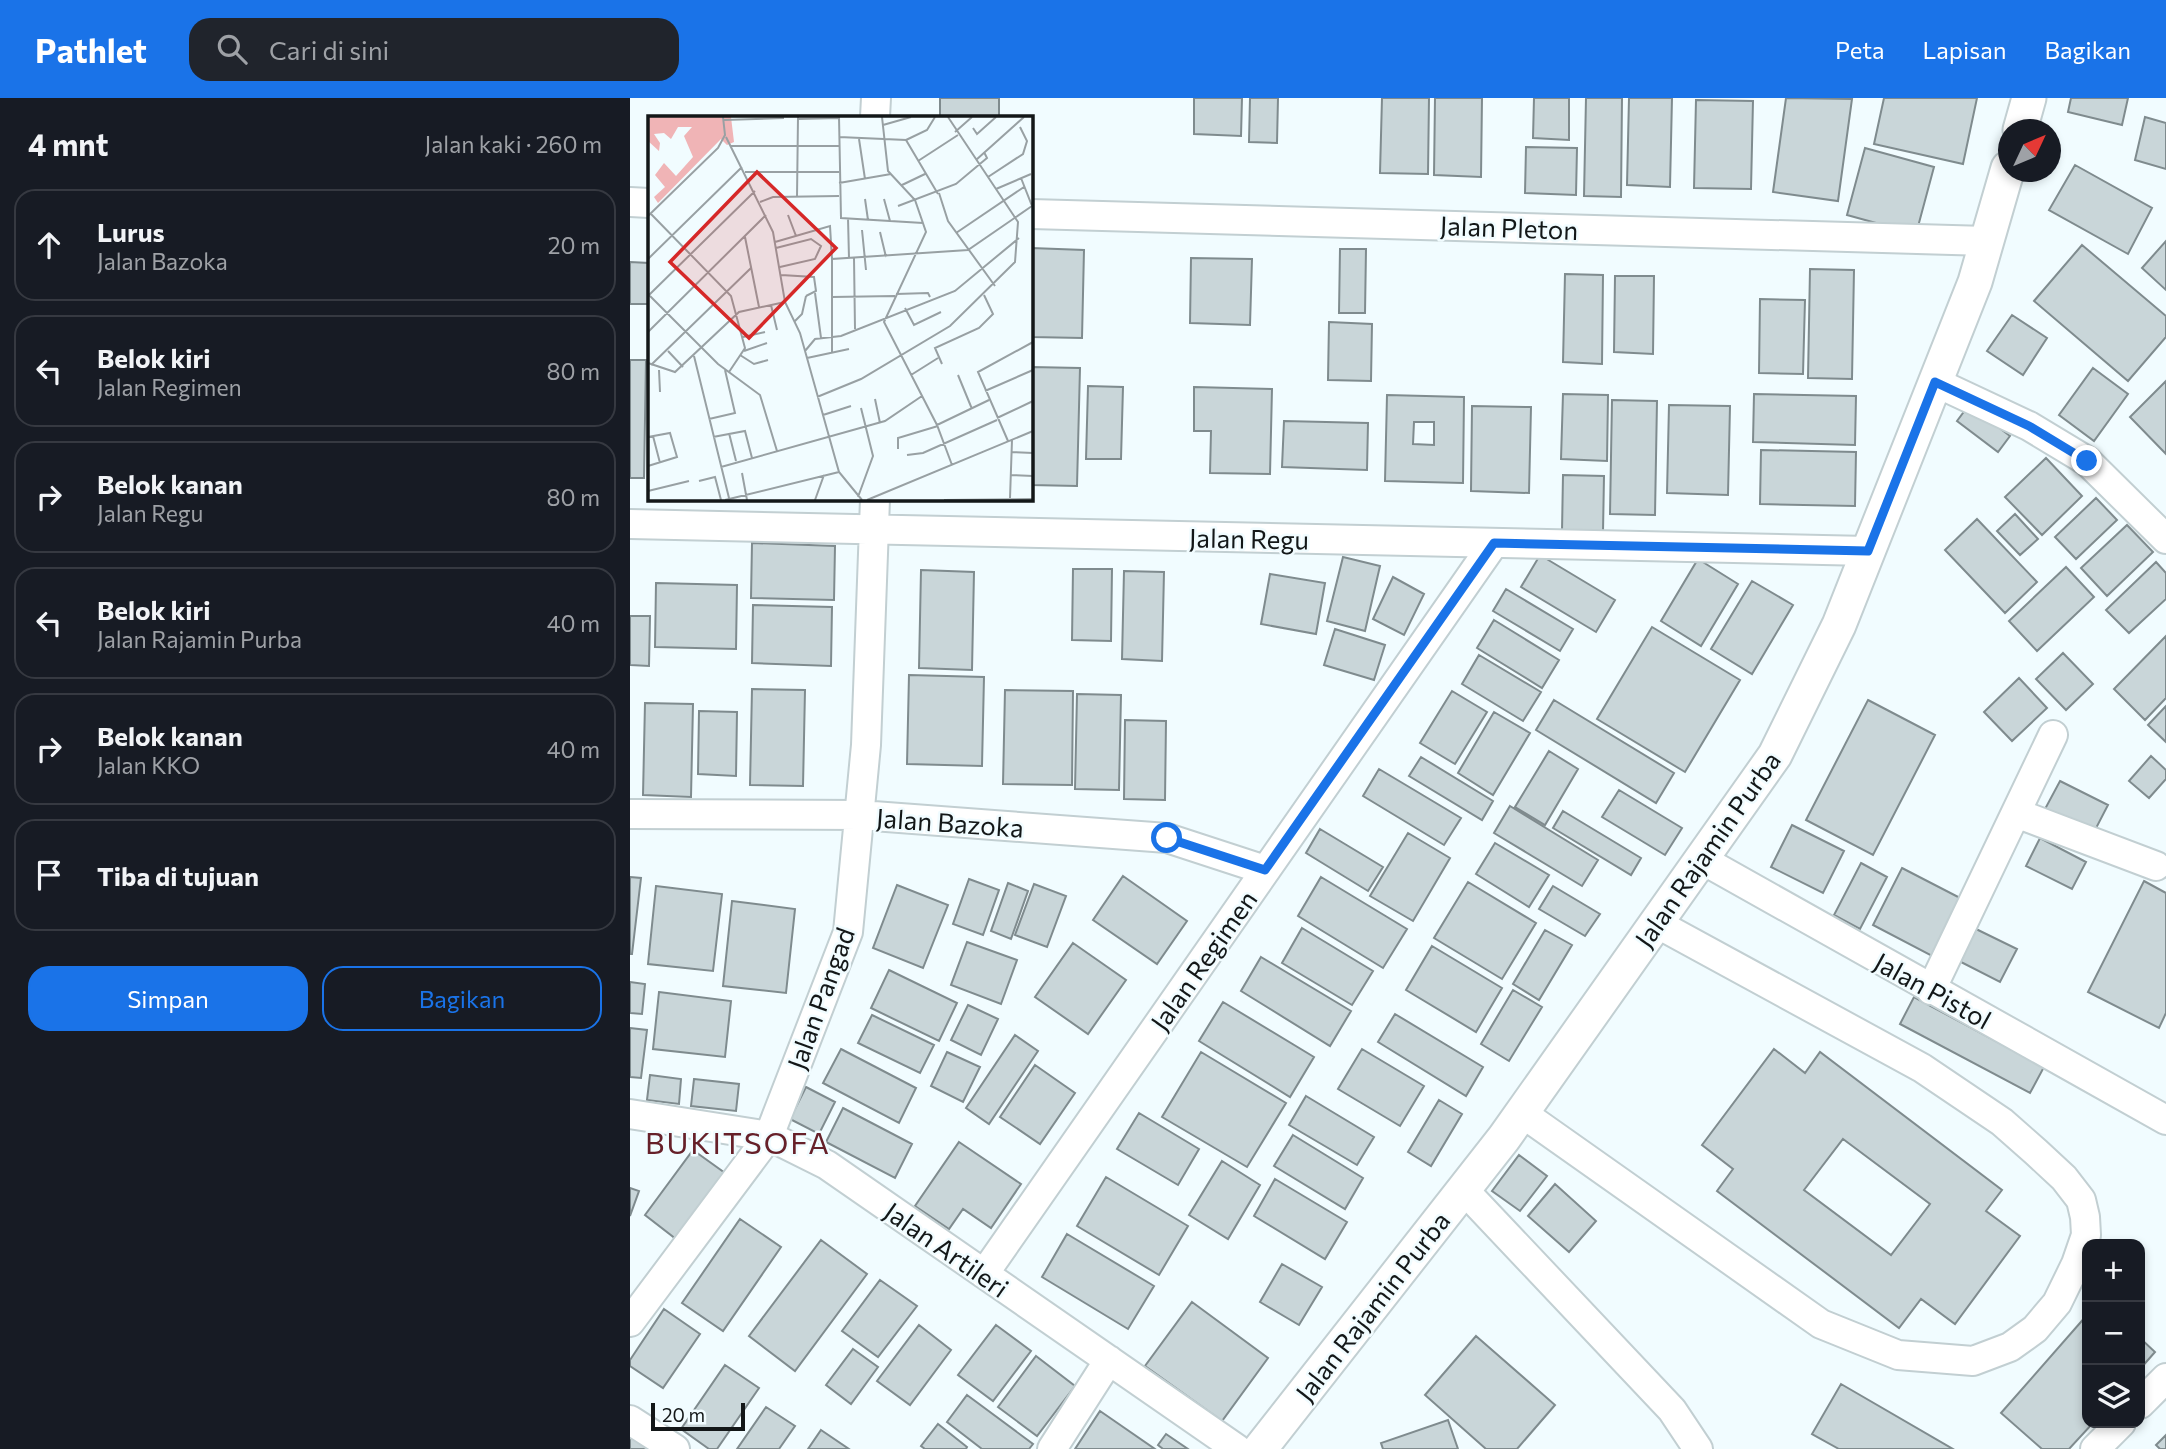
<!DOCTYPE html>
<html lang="id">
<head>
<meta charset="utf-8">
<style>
  :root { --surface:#171b24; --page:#20242c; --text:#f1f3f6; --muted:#9ea1a6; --line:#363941; --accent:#1a73e8 }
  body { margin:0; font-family:Commissioner,sans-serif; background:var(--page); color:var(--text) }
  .controls { position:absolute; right:21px; bottom:21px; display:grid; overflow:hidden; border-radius:14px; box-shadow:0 4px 10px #0003 }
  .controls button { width:63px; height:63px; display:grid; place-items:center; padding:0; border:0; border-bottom:2px solid var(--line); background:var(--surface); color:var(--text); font:35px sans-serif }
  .compass { position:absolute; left:1368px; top:21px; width:63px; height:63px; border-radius:50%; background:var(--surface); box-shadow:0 4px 10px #0003; rotate:46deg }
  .scale { position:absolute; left:21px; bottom:18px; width:94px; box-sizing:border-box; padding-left:7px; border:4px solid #131718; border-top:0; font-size:19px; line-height:24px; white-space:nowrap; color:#131718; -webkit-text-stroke:5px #f1fcff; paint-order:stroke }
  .stop { position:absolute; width:21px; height:21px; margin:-16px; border:5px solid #1a73e8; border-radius:50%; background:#fff }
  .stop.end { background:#1a73e8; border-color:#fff; box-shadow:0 2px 7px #0008 }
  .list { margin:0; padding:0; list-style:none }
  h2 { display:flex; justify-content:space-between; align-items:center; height:91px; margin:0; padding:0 28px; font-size:30px }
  h2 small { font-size:23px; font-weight:400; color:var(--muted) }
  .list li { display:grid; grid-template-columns:46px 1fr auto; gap:21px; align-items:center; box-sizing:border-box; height:112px; margin:0 14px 14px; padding:0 14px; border:2px solid var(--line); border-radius:21px }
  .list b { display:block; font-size:26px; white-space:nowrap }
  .list p { margin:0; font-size:23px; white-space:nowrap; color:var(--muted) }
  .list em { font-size:23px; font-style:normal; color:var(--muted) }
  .actions { display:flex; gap:14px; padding:21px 28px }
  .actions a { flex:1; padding:16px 0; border:2px solid var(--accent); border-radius:21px; text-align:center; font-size:24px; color:var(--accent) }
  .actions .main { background:var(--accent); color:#fff }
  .icon { flex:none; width:38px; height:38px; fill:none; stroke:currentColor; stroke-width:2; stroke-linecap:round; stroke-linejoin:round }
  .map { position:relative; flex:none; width:1536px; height:1351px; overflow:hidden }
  header { display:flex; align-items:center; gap:42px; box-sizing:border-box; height:98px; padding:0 35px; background:var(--accent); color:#fff }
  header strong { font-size:33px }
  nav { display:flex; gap:38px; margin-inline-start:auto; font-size:24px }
  .search { width:490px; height:63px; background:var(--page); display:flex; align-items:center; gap:18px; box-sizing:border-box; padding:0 24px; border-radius:21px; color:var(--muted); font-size:26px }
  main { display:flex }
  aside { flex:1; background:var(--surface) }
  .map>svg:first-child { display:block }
  .building { fill:#c9d6d9; stroke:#7f8b8e; stroke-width:2; fill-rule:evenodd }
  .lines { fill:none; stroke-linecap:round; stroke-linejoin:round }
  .minor-casing { stroke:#c2cfd2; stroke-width:32 }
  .tertiary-casing { stroke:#c2cfd2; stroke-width:37 }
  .minor { stroke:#fff; stroke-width:28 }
  .tertiary { stroke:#fff; stroke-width:33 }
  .route { stroke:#1a73e8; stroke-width:9 }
  .labels { text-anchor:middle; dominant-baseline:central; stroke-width:5; stroke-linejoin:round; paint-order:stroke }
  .street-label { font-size:26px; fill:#131718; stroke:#f1fcff }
  .quarter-label { font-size:30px; letter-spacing:2px; fill:#662029; stroke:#f1fcff }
  .inset-road { fill:none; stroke:#98a0a3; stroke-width:2 }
  .view { fill:#d62828; fill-opacity:0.15; stroke:#d62828; stroke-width:3.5 }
  .inset-edge { fill:none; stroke:#131718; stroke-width:3.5 }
</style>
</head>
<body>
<header>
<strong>Pathlet</strong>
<div class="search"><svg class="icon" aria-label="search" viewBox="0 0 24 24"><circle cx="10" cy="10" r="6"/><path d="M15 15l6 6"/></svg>Cari di sini</div>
<nav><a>Peta</a><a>Lapisan</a><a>Bagikan</a></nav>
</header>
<main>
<aside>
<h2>4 mnt<small>Jalan kaki · 260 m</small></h2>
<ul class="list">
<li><svg class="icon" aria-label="ahead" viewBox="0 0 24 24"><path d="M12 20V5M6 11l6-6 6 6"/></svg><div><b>Lurus</b><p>Jalan Bazoka</p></div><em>20 m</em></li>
<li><svg class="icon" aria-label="left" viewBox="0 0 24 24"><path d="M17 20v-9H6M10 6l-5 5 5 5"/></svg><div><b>Belok kiri</b><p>Jalan Regimen</p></div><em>80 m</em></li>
<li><svg class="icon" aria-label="right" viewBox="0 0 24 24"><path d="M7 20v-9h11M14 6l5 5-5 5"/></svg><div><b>Belok kanan</b><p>Jalan Regu</p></div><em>80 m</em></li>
<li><svg class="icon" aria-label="left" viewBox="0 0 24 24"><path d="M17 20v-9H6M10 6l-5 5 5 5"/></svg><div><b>Belok kiri</b><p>Jalan Rajamin Purba</p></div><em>40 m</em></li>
<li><svg class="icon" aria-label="right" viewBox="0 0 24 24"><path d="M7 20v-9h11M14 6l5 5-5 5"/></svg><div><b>Belok kanan</b><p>Jalan KKO</p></div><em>40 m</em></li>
<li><svg class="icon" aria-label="arrive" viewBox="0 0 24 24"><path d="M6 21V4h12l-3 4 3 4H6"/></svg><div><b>Tiba di tujuan</b></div></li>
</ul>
<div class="actions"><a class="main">Simpan</a><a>Bagikan</a></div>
</aside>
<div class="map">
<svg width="1536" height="1351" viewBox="0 0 1536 1351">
  <rect width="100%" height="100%" fill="#f1fcff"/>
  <path class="building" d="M310,0H369V19H310Z
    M564,0H612L611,38L564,36Z
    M620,0H648L647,45L619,44Z
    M752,0H799L798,76L750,75Z
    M805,0H852L851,79L804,77Z
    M904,0H939V42L903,40Z
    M956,0H992L991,99L954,98Z
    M999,0H1042L1040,89L997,87Z
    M1156,0L1222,1L1208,103L1143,94Z
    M1254,0H1347L1333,66L1244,46Z
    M1441,0H1498L1492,27L1438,14Z
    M1066,2L1123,3L1121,91L1064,90Z
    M1515,19L1536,25V71L1505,62Z
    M896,49L947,50L946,97L895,95Z
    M1235,50L1304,69L1286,136L1217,117Z
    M1445,67L1522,110L1498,156L1419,112Z
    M1536,143V192L1512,170Z
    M1452,147L1536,218V239L1498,283L1404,203Z
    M401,150L454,152L452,240L401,239Z
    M710,151H736L735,215H709Z
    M561,160L622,161L620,227L560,225Z
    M0,164L19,165V206H0Z
    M1180,171L1224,172L1222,281L1178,280Z
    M935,176L973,177L972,266L933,264Z
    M985,178H1024L1023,256L984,254Z
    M1130,201L1175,202L1173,276L1129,275Z
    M1382,217L1417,240L1393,277L1357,253Z
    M699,224L742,226L741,283L698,282Z
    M0,262H16L14,380H0Z
    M401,269L450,270L447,388L401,387Z
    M1463,270L1498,296L1464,343L1429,317Z
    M1536,283V356L1500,319Z
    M458,288L493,289L491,361H456Z
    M564,289L642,291L640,376L580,375L581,333H564Z
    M933,296L978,297L977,363L931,361Z
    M1124,296L1226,298L1225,347L1123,344Z
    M757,297L834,299L833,385L755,383ZM784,324H804V347L783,346Z
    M982,302L1027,303L1025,417L980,416Z
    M1039,307L1100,308L1098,397L1037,395Z
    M1339,307L1380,338L1368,354L1327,323Z
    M842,308L901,309L899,395L841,393Z
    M654,323L738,325L737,372L652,369Z
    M1131,352L1226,354L1225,408L1130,406Z
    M1416,360L1452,398L1412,437L1375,399Z
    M933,377L974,378L973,434L932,433Z
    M1466,400L1487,422L1446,461L1425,439Z
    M1385,416L1408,441L1390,457L1367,433Z
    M1347,421L1407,484L1375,515L1315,452Z
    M1497,427L1523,454L1477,498L1451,470Z
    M122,445L205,448L204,502L121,500Z
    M910,457L985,502L966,534L891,489Z
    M713,459L750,468L735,533L697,523Z
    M1068,461L1108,486L1071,548L1031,523Z
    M1526,464L1536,475V501L1499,535L1476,512Z
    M1436,469L1464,499L1407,553L1379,523Z
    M443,471H482L481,543L442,542Z
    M291,472L344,474L342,572L289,570Z
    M494,473L534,474L532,563L492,561Z
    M640,476L695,485L686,536L631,526Z
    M763,479L794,496L774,537L743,521Z
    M1122,483L1163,507L1122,576L1081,551Z
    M26,485L107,487L106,551L25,549Z
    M876,491L943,531L930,553L863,513Z
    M123,507L202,509L201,568L122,565Z
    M0,518H20L19,568L0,567Z
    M864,522L929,562L912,590L847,550Z
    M1022,529L1110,582L1055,674L967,621Z
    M705,531L755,547L744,582L694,567Z
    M1536,538V600L1515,622L1484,591Z
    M1433,555L1463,586L1436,612L1406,581Z
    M849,557L911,594L893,623L832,586Z
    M279,577L354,579L352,668L277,666Z
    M1389,580L1417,610L1382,643L1354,614Z
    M122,591L175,592L173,688L120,687Z
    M375,592L443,593L442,687L373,686Z
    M822,593L857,614L825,666L790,645Z
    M447,596L491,597L489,692L445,691Z
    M924,602L1044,675L1026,705L906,632Z
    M1238,602L1305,637L1243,757L1176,722Z
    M15,605L63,606L61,699L13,697Z
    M1536,608V644L1518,627Z
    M69,613L107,614L106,678L68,676Z
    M864,614L900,635L863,697L828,675Z
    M495,622L536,623L535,702L494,701Z
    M919,653L948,671L915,727L885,709Z
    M1521,658L1536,672V681L1519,700L1499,683Z
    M791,659L863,703L852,722L779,678Z
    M749,671L831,720L814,747L733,698Z
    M1430,683L1478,707L1463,736L1415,711Z
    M989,692L1052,730L1035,757L972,719Z
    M880,708L968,762L952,788L864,735Z
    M933,713L1011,760L1001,777L923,730Z
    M1162,727L1214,753L1193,795L1141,769Z
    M690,731L753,769L738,793L676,755Z
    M778,735L820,760L783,823L740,798Z
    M1410,740L1456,764L1442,791L1396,768Z
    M865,745L919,777L899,809L846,776Z
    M1231,765L1257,779L1230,831L1204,817Z
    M1272,770L1334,802L1304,859L1243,827Z
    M493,778L557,823L527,866L463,822Z
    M0,779L11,780L2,856H0Z
    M691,779L777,831L753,870L668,818Z
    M339,781L369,792L353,837L323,826Z
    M1514,783L1536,795V915L1529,930L1458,894Z
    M838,784L906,825L872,881L804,840Z
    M378,785L398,793L381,841L361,833Z
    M404,786L436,798L417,849L385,837Z
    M267,787L318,807L293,870L243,850Z
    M26,788L92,796L83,873L18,866Z
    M923,788L970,816L955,838L909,811Z
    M102,803L165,811L156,895L93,888Z
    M672,830L743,873L722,907L652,865Z
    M1346,831L1387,851L1370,884L1329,863Z
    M915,832L942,847L909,902L883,886Z
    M337,844L387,862L371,906L321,887Z
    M443,845L496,882L458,936L405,899Z
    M802,848L872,890L846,934L776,892Z
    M631,859L721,913L700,948L611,893Z
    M259,872L327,905L309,943L241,910Z
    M0,884L15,886L12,916L0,915Z
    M883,892L912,909L879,963L851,946Z
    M29,894L101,903L95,959L23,951Z
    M1284,899L1414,969L1400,995L1270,926Z
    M593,904L684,959L660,999L569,943Z
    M338,907L368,921L351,957L321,942Z
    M765,916L853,969L836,998L748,944Z
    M242,917L304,947L290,975L228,945Z
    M0,930L17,932L11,980L0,979Z
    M385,937L408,953L359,1026L336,1010Z
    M211,951L286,990L269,1025L193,985Z
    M732,951L794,988L770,1028L708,991Z
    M1144,951L1175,975L1190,954L1372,1092L1356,1113L1390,1138L1325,1226L1291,1201L1269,1230L1087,1093L1103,1071L1072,1047ZM1213,1041L1300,1106L1261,1157L1174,1092Z
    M317,954L350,969L333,1004L301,988Z
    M571,954L656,1005L617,1069L532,1019Z
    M405,967L445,995L410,1046L370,1019Z
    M20,977L51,981L49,1006L17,1002Z
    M64,981L109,986L106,1013L61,1008Z
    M176,989L205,1004L189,1036L160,1021Z
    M676,998L744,1039L727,1067L659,1027Z
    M809,1002L832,1016L801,1068L778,1054Z
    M213,1010L282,1046L265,1080L196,1044Z
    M509,1015L569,1051L548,1087L487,1051Z
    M663,1037L733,1080L715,1111L644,1068Z
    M329,1044L391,1086L361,1130L333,1111L319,1131L285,1108Z
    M63,1052L95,1075L46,1141L15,1117Z
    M889,1057L917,1078L890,1113L862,1093Z
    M592,1063L630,1087L598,1141L559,1117Z
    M476,1079L558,1128L529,1177L447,1128Z
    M645,1081L717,1124L695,1161L624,1118Z
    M925,1086L966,1123L939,1154L898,1118Z
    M0,1090L9,1093L0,1118Z
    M110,1121L151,1149L93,1233L52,1205Z
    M437,1136L524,1188L498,1231L412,1179Z
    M191,1142L237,1176L165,1273L119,1238Z
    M652,1166L692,1189L669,1227L630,1204Z
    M250,1182L287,1208L248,1259L212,1233Z
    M562,1204L638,1260L592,1323L515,1268Z
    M34,1211L70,1236L33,1290L0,1268V1262Z
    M1457,1217V1325H1463L1439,1351H1412L1371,1315Z
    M289,1227L321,1252L280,1307L247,1283Z
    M366,1227L401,1253L363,1303L328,1277Z
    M846,1238L925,1307L887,1351H856L795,1297Z
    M1510,1240L1525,1254L1510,1271Z
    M223,1251L248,1269L221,1306L196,1287Z
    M406,1258L445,1288L407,1338L368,1309Z
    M95,1267L129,1290L87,1351H79L51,1331Z
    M1211,1286L1323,1351H1209L1182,1336Z
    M337,1297L403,1346L399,1351H352L317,1324Z
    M136,1309L165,1328L149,1351H107Z
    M470,1313L525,1351H445Z
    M818,1322L828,1351H753L751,1345Z
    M308,1326L337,1349L336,1351H295L291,1348Z
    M0,1331L22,1345L18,1351H0Z
    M191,1332L219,1351H178Z
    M536,1336L558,1351H533L528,1347Z
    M1536,1337V1351H1530L1526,1347Z"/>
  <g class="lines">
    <g class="minor-casing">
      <path id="minor" d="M245,19L246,0
        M0,104L19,105
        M401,116L1357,143
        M1305,284L1399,328L1457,363L1536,441
        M0,426L1238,453
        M1386,715L1526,768
        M0,716L230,717L537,740L635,772
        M1071,761L1536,1022
        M1301,892L1423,637
        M892,1015L1191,1226L1268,1257L1343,1263L1380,1249L1405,1231L1427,1205L1446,1166L1456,1137L1455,1119L1451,1102L1434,1080L1406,1054L1372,1024L1292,970L1026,825
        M0,1016L139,1038L197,1067L607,1351
        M834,1092L1042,1312L1068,1351
        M354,1176L864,445
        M0,1224L139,1038L218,834L236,647L245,401
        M1510,1306L1536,1280
        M0,1322L45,1351
        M422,1351L479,1262
        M1465,1351L1491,1325"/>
    </g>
    <g class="tertiary-casing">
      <path id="tertiary" d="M1390,32L1399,0
        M630,1351L874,1040L1145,657L1209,527L1345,184L1378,70"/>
    </g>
    <use href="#minor" class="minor"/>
    <use href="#tertiary" class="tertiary"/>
  </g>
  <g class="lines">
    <path class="route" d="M537,740L635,772L864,445L1238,453L1305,284L1399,328L1457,363"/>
  </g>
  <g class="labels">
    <g class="street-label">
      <text transform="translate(879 129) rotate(2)">Jalan Pleton</text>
      <text transform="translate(619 440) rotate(1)">Jalan Regu</text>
      <text transform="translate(320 724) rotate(4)">Jalan Bazoka</text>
      <text transform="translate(1077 751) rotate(-55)">Jalan Rajamin Purba</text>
      <text transform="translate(573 862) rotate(-55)">Jalan Regimen</text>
      <text transform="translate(1303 892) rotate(29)">Jalan Pistol</text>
      <text transform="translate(190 900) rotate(-70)">Jalan Pangad</text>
      <text transform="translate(317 1151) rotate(35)">Jalan Artileri</text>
      <text transform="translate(742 1208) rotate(-52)">Jalan Rajamin Purba</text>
    </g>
    <g class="quarter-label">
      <text x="108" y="1043">BUKITSOFA</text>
    </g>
  </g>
  <g transform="translate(18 18)">
    <rect width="385" height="385" fill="#f1fcff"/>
    <path d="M0,1H83L86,26L79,29L73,23L10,87L6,81L17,71L7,59L16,47L28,60L45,41L36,20L44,11H30L23,23L16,17L6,18L12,27L11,35L0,25Z" fill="#f0b4b6"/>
    <path class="inset-road" d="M191,1L193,102L275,107M234,1L240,55L267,84L278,116L236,206L289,309L304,349M150,3L191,2M76,4L136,2M235,9L263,1M325,12L329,18L348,1M307,16L324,1M78,21L125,116L137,186L152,217L191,356L214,384M191,21L258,24L290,78M211,23L217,63M258,24L279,14L287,1M83,30H191M328,44L376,1M270,45L310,19M97,56H191M340,61L375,38L379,25L372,11M191,67L243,58M254,69L277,58M348,73L383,58M291,77L300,105L347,170M149,81L150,1M217,83L220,104M236,83L242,105M112,86L125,81L191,80M250,90L308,68L339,42L336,36M3,98L83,180L97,232L81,256M140,99L148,120M0,100L70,32L77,19L75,1M200,102L201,142M214,114L218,154M232,116L238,141M308,117L376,71M97,121L111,191M127,126L182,110L184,143M128,132L163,123L173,130L167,143L132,151M206,142L207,213M0,143L94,51M133,159L166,161L168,175L158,180M167,177L173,222M0,178L70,248L112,279L129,335M248,178L280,177L282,181M1,179L107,75M184,181L247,180M123,189L129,214M257,192L266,209L293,196M147,205L154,198L158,180M0,216L118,99M95,221L117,216M20,235L35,251M96,235L119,227M157,235L167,223L193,220L307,175L371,122M184,236V143L320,134L384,90L373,62M92,239L106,248L120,244M46,240L81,382M159,242L201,233M0,247L27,256L91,196L137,186M294,248L287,232L331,212L345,198L336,179M3,249L103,152M11,254L12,276M263,259L290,242M310,259L324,293M337,275L385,254M169,281L213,263L302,210L367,146L370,106L300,1M227,283L232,307M175,299L203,290M349,302L385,285M61,303L87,297L77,254M289,309L341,284M81,317L88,345M5,320L12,347M0,321L22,317L29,341L0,350M65,321L97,315L104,342M360,325L330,256L385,226M250,333V322L290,310M364,336L385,337M259,339L275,337L349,304M73,351L237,305L274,280M94,357L99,384M363,359L385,360M51,365L67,361L73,384M0,375L41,365M210,381L225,340L213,292M362,382L364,324M77,384L191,356M167,384L176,359M219,384L385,315M296,384L385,383"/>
    <path class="view" d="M109,56L188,132L101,222L22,146Z"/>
    <rect width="385" height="385" class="inset-edge"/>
  </g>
</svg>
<div class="controls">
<button>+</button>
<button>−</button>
<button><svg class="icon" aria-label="layers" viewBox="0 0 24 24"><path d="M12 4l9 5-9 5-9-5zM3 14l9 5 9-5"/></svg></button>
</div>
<svg class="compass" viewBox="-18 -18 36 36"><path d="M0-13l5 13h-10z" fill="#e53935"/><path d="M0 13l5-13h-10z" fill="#9ea1a6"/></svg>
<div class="scale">20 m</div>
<div class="stop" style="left:537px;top:740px"></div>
<div class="stop end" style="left:1457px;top:363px"></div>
</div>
</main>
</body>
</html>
